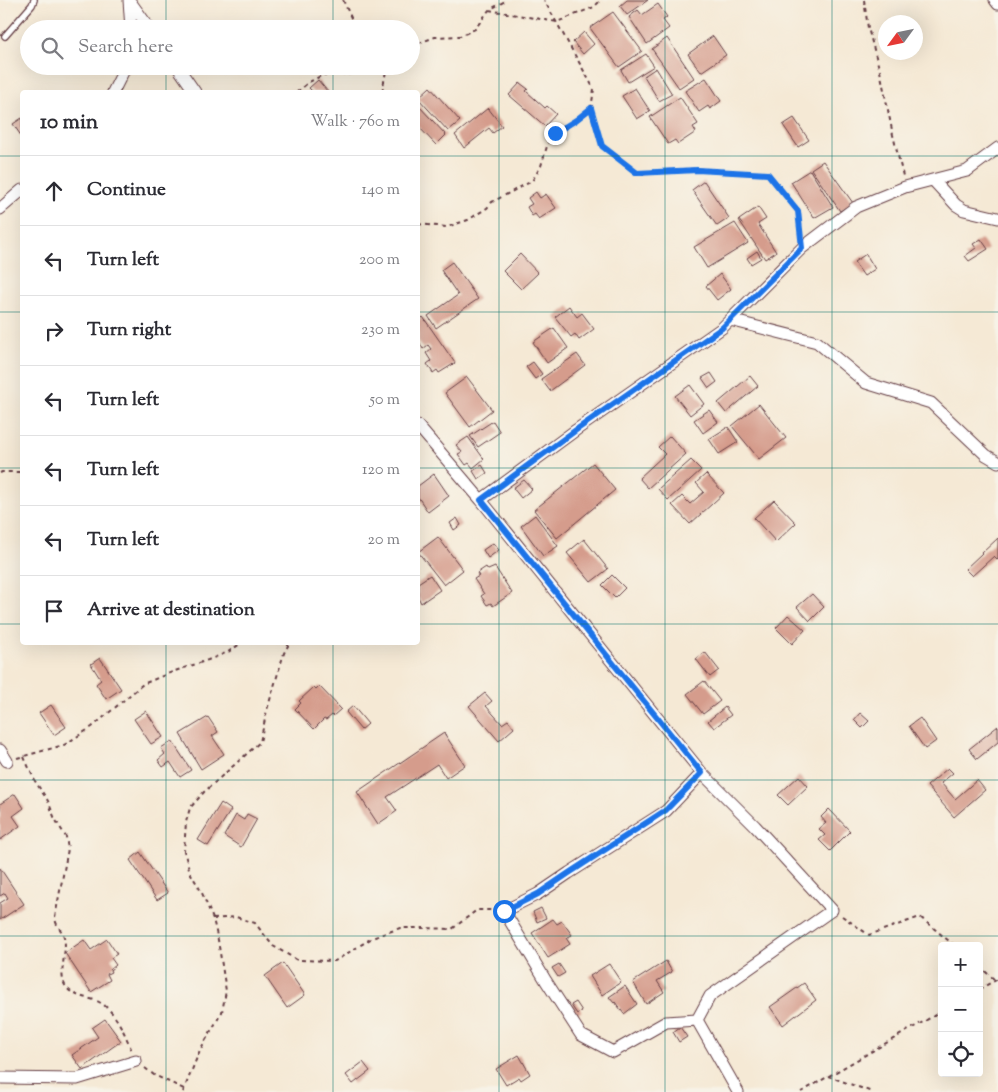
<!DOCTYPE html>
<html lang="en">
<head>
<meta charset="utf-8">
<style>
  :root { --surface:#fff; --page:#f7f7f7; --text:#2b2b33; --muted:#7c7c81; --line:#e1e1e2 }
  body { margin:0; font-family:"Sorts Mill Goudy",serif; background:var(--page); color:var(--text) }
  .controls { position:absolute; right:15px; bottom:15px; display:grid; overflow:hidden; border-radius:5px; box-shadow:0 5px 20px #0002 }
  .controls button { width:45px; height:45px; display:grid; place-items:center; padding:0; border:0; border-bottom:1px solid var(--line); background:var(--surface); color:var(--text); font:25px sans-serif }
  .compass { position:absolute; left:878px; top:15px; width:45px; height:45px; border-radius:50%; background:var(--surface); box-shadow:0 5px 20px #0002; rotate:237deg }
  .stop { position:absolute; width:15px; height:15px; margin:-11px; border:4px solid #1a73e8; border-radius:50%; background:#fff }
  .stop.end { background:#1a73e8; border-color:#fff; box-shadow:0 1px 5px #0008 }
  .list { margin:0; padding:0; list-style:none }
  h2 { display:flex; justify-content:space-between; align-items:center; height:65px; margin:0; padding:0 20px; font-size:21px }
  h2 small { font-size:16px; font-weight:400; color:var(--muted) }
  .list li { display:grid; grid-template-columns:32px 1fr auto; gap:15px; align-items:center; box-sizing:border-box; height:70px; padding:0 20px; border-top:1px solid var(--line) }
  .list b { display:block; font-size:19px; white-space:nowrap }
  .list em { font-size:16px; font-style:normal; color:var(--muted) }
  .icon { flex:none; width:28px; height:28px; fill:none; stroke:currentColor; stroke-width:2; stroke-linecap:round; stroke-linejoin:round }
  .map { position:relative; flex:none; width:998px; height:1092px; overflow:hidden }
  .search { position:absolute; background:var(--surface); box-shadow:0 5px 20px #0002; left:20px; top:20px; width:400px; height:55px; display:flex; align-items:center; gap:12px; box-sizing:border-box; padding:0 18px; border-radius:28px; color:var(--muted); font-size:19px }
  .panel { position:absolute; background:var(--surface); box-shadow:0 5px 20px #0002; left:20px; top:90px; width:400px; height:555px; border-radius:5px }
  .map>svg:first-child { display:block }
  .building { fill:#d59c8c }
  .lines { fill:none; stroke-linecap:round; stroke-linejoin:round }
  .service-casing { stroke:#643d44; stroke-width:8 }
  .minor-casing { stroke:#643d44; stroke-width:13 }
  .path { stroke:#643d44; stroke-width:2; stroke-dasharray:4 4; stroke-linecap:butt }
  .service { stroke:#fff; stroke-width:5.5 }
  .minor { stroke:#fff; stroke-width:11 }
  .route { stroke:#1a73e8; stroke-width:6 }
  .grid { fill:none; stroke:#0f766e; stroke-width:1; stroke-opacity:0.55 }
</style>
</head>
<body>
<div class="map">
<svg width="998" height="1092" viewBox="0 0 998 1092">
  <rect width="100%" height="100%" fill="#f7f3e8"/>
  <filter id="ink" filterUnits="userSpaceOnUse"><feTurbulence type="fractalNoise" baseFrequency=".02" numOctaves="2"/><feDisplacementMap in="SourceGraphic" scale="10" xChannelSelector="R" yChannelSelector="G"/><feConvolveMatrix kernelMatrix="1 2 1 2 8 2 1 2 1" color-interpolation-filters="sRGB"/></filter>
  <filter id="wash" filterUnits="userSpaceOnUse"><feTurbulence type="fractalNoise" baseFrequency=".0096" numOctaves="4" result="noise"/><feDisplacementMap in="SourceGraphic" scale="20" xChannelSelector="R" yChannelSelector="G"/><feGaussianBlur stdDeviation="1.12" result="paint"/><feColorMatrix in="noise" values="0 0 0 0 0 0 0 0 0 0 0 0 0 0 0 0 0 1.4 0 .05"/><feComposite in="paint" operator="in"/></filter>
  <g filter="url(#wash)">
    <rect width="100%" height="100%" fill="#f5e9d5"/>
    <g id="blocks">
      <path class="building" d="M627,0H648L627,15L620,6Z
        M658,4L667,17L663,20L669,28L647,44L629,17L638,10L642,15Z
        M613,12L642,51L619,67L590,28Z
        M584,32L594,44L583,54L573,42Z
        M713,36L726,55L701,72L688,54Z
        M667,38L694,78L679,88L652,49Z
        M646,54L654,66L628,82L621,70Z
        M656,68L672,94L659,101L644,76Z
        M706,78L721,101L710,109L708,106L699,112L685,91Z
        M318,80L328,92H313L309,88Z
        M520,83L528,89L526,91L545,108L547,106L556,114L545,126L509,95Z
        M430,87L460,121L448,131L418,98Z
        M635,88L650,111L637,119L622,96Z
        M680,97L698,124L693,127L696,132L678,144L675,140L668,144L650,117Z
        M418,105L446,135L436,145L418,126Z
        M488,108L502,126L493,133L489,128L464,148L455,135Z
        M22,118V137L13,124Z
        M794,118L809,140L798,147L783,125Z
        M823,161L853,203L840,211L811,169Z
        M810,170L833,207L814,218L791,182Z
        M704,181L729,218L717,226L692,190Z
        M536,192L540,198L546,194L556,208L539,219L535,214L532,216L527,207L532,204L528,198Z
        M758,207L766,219L758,224L776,252L765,259L739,220Z
        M735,223L748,243L707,268L694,247Z
        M981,239L988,249L969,261L965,256L976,248L973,244Z
        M757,251L761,258L751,264L747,258Z
        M520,254L538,273L521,289L503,271Z
        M866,254L875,269L864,276L854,262Z
        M452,262L478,299L436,328L428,316L458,295L441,270Z
        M720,274L731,289L717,300L706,286Z
        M569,306L577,317L582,313L594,329L579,340L575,334L571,337L555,317Z
        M423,317L455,363L439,373L437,370L433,373L427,364L431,361L426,353L431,349L428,345L423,349L418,340V321Z
        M554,328L568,348L547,363L533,342Z
        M577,354L585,365L550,391L541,379Z
        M533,362L542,374L535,379L526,367Z
        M711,373L717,382L709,388L702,378Z
        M750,376L758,386L726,413L718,403Z
        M467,377L492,410L470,427L445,393Z
        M690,385L704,404L690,415L675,396Z
        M759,404L786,438L759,459L732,426Z
        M709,410L718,422L703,433L694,420Z
        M493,421L500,432L478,447L470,436Z
        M728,427L738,442L719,454L709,439Z
        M670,436L686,454L648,488L639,478L665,454L658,447Z
        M468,437L484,459L473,468L469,463L466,465L458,454L462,452L456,445Z
        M691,460L701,470L668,500L658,489Z
        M593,463L615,490L557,538L534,510Z
        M482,465L487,473L478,479L473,471Z
        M434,474L449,496L428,512L418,497V486Z
        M706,474L724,493L690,524L672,505L682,496L690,504L704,492L696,483Z
        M524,480L532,489L521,498L513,488Z
        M774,500L796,523L776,542L754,518Z
        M535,515L558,546L543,556L521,526Z
        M457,518L461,525L454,530L450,523Z
        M438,537L463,570L444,585L418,552Z
        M998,538V560L994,556L972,576L965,569Z
        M584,539L608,569L591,582L567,553Z
        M493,543L499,550L488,558L483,550Z
        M486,567L488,570L495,567L512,593L493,606L491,603L487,605L481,596L484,594L474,579L479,576L477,573Z
        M430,575L440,590L421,603L418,597V583Z
        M612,575L625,588L615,598L602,585Z
        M812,594L824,607L810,621L797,607Z
        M788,615L805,630L792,644L776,628Z
        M705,652L719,670L710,677L696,659Z
        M100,658L121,689L106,699L96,684L101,680L91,664Z
        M704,681L720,701L703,714L687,694Z
        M319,686L341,709L333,716L332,715L326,720L324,719L314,729L295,709L301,703L299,701L314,687L316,689Z
        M485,693L492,701L486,706L502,724L508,720L514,728L499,741L469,706Z
        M51,705L66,727L54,735L39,713Z
        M353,706L368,724L361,730L346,712Z
        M725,707L731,715L714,728L708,721Z
        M146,711L163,737L151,744L134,719Z
        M860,713L869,721L862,728L854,720Z
        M208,717L218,732L212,736L224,754L201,769L180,734Z
        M920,718L936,741L925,749L909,726Z
        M998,726V742L977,759L969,749Z
        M444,733L465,765L446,778L437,764L387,797L397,811L378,824L357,792Z
        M172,741L191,770L180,777L170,762L163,767L158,760L165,754L161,748Z
        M948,768L953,773L941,783L955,799L977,780L985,790L954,817L927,786Z
        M799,776L808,786L788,805L778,795Z
        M15,794L24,808L13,816L20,826L0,840V804Z
        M221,803L231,810L208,846L198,840Z
        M829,809L850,831L830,851L819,840L825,835L819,829L826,823L821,817Z
        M247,814L257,819L241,847L224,836L236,815L244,820Z
        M140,852L168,893L157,900L130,860Z
        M0,868L24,904L0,920V903L8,898L5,893L0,896Z
        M541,908L546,918L537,922L533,912Z
        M553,919L557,924L562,921L572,935L566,938L570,944L548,958L532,933Z
        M107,939L117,954L111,958L116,965L110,970L111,972L107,974L110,980L91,992L65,953L84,940L91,950Z
        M666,961L672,972L657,981L664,992L646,1004L633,982Z
        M283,963L305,995L287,1008L265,976Z
        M559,964L565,973L558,977L552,968Z
        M609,964L621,982L602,995L590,976Z
        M804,983L816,1000L783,1025L770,1007Z
        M625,986L637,1004L624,1014L615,1002L614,1003L609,997Z
        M576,1002L582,1011L577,1014L571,1005Z
        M105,1019L121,1041L82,1069L72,1055L98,1037L92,1028Z
        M680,1027L687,1037L679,1042L673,1032Z
        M519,1055L530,1074L521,1080L519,1077L506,1085L496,1069Z
        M363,1062L370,1071L353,1084L346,1075Z"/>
    </g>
  </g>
  <g filter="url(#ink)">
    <use href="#blocks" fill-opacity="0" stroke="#643d44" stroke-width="1"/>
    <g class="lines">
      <g class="service-casing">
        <path id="service" d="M5,36L32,5L34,0"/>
      </g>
      <g class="minor-casing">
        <path id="minor" d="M129,0L150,29
          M129,0L131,29
          M995,0L998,4
          M177,66L195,92
          M113,92L126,66
          M933,180L956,205L964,210L998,218
          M0,209L22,190
          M730,320L817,342L866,383L931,403L986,455L998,462
          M418,426L481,500L702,773L755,826L832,910L710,996L697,1020L738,1092
          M481,500L576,430L722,328L802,248L856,207L905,187L967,171L998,148
          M0,750L7,761
          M697,1020L666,1022L613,1052L581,1035L546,981L504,911L538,894L569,873L666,811L702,773
          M0,1078L77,1079L136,1061"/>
      </g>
      <path class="path" d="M343,0L352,20L359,29
        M864,0L868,28L881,75L893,135L903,176
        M489,10L557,22L594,7L601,0
        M411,46L435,37L460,36L475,29L489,10L507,0
        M297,92L309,82L323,75L354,74L367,66
        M382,92L387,66
        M591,109L602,146L637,173L697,169L768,174L798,211L801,235
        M418,224L447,227L468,220L487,208L492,202L532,181L541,166L548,143L555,133L576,120L591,109L594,89L544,0
        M0,473L2,472H20L22,474
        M24,757L35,781L48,801L55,819L66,837L68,849L55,917C56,928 62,929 64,937C68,952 57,974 66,987C74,997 86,997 97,1001C115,1009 125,1034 132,1051
        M17,758L64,745L92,727L143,684L172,672L208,660L228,652L243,642
        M842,916L869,935L920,917L955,946
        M213,919L236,917L255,923L273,946L297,960L335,961L372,938L400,928H423L452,929L477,910H494
        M979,966L995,980
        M979,989L998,979
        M145,1068L154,1075L184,1089
        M828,1076L872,1092
        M183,1092L200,1050L222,1012L226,991L218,940L213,919L202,893L190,872L184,851L186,822L190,808L204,792L260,742L267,710L284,653L290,642
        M801,1092L942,1011"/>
      <use href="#service" class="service"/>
      <use href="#minor" class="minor"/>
    </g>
  </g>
  <g class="lines" filter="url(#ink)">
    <path class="route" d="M504,911L538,894L569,873L666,810L702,773L481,500L576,430L722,328L802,248L798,211L768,174L697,170L637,173L602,146L591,108L576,120L555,133"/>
  </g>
  <path class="grid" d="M166,0V29M333,0V29M499,0V1092M665,0V1092M832,0V1092M166,66V92M333,66V92M0,156H22M418,156H998M0,312H22M418,312H998M0,468H22M418,468H998M0,624H22M418,624H998M166,642V1092M333,642V1092M0,780H998M0,936H998"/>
</svg>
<div class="controls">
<button>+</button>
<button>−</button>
<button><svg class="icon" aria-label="locate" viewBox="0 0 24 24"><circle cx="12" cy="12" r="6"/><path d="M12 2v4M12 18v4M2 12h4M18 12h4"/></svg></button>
</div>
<svg class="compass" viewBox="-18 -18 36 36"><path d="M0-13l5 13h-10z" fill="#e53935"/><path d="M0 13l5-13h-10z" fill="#7c7c81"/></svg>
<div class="stop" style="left:504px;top:911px"></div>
<div class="stop end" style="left:555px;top:133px"></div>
<div class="search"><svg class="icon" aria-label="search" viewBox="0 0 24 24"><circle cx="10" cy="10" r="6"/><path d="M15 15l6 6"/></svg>Search here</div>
<section class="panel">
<h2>10 min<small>Walk · 760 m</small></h2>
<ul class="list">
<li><svg class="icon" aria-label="ahead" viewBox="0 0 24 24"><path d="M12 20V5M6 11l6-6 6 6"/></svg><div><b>Continue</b></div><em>140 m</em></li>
<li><svg class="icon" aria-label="left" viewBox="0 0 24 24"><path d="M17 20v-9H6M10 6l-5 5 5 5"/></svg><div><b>Turn left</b></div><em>200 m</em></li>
<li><svg class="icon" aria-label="right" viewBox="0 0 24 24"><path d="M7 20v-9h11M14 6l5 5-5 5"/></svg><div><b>Turn right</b></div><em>230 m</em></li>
<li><svg class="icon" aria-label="left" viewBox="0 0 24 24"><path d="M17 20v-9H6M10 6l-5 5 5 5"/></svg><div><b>Turn left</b></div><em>50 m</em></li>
<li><svg class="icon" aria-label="left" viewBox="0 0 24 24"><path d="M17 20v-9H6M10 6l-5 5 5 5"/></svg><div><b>Turn left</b></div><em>120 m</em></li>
<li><svg class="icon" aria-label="left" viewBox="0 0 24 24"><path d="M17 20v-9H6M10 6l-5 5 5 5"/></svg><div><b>Turn left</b></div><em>20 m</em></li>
<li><svg class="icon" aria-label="arrive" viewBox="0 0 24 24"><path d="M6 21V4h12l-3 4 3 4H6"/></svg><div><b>Arrive at destination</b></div></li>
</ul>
</section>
</div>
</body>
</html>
